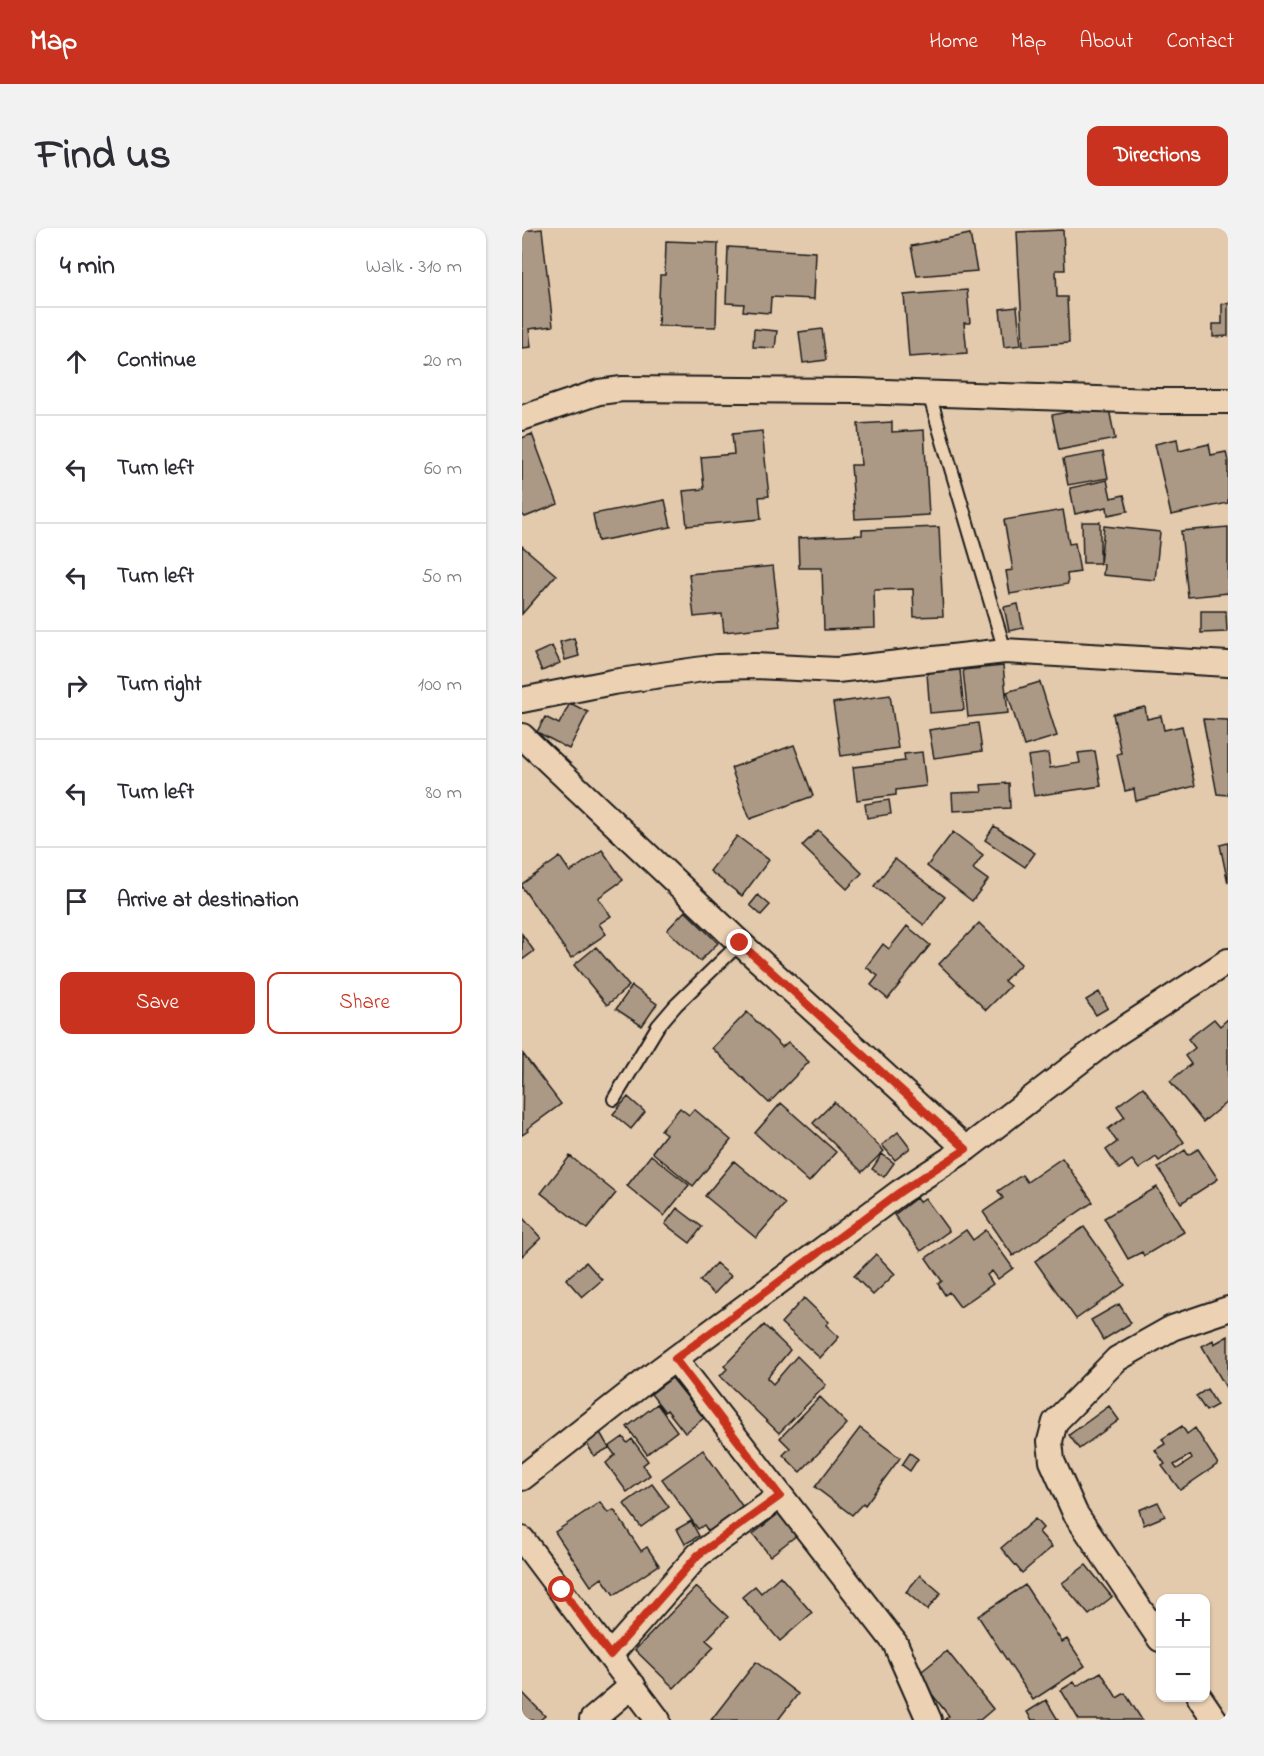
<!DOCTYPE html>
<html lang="en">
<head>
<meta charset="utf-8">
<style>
  :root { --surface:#fff; --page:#f2f2f3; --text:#2b2b33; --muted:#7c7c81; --line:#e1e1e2; --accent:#c8321e }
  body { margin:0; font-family:"Indie Flower",sans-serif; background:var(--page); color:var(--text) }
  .controls { position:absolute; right:18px; bottom:18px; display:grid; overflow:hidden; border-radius:12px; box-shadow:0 2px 4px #0004 }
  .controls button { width:54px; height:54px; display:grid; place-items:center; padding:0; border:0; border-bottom:2px solid var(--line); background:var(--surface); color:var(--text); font:30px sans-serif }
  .stop { position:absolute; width:18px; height:18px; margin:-14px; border:4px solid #c8321e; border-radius:50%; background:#fff }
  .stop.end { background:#c8321e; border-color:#fff; box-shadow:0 2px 6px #0008 }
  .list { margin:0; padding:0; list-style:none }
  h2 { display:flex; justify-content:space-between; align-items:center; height:78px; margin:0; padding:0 24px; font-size:26px }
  h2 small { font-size:20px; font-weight:400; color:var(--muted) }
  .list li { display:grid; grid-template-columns:39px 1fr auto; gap:18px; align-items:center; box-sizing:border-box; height:108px; padding:0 24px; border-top:2px solid var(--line) }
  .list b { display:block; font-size:22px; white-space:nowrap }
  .list em { font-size:20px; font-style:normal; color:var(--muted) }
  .actions { display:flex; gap:12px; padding:18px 24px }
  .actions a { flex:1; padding:14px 0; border:2px solid var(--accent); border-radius:12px; text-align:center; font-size:21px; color:var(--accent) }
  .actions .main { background:var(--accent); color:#fff }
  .icon { flex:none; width:33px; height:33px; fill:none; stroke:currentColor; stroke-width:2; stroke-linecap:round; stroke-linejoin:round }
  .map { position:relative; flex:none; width:706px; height:1492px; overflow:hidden; border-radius:12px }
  header { display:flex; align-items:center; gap:36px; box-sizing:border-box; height:84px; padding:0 30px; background:var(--accent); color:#fff }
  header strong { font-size:28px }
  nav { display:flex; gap:33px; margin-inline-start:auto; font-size:21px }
  .intro { display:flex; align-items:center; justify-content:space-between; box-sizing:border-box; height:144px; padding:0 36px }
  h1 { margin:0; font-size:42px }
  .button { padding:15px 27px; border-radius:12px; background:var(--accent); color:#fff; font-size:21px; font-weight:700 }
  main { display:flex; gap:36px; padding:0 36px }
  aside { flex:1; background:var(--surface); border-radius:12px; box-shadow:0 2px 4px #0004 }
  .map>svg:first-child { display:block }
  .building { fill:#ac9985; stroke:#1c1c1c; stroke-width:1.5; fill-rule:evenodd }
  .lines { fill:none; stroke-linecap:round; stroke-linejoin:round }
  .lane-casing { stroke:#1c1c1c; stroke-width:16 }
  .street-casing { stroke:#1c1c1c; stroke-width:28 }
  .lane { stroke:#ecd1b3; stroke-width:12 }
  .street { stroke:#ecd1b3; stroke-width:24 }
  .route { stroke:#c8321e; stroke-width:8 }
</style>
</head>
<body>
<header>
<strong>Map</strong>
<nav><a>Home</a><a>Map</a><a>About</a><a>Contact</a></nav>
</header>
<div class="intro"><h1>Find us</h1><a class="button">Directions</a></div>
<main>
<aside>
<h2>4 min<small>Walk · 310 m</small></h2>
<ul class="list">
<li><svg class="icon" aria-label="ahead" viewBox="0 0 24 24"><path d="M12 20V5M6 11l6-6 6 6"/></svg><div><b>Continue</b></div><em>20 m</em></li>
<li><svg class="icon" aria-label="left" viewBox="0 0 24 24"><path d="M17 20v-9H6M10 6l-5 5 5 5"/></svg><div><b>Turn left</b></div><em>60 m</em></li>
<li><svg class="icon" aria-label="left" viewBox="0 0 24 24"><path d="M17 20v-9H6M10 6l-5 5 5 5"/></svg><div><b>Turn left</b></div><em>50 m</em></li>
<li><svg class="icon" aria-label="right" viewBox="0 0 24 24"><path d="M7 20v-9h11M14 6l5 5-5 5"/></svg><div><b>Turn right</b></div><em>100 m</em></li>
<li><svg class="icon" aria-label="left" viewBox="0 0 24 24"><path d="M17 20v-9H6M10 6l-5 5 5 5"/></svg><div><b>Turn left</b></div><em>80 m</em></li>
<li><svg class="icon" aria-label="arrive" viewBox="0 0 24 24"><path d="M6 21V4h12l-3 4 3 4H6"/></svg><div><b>Arrive at destination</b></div></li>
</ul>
<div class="actions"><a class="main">Save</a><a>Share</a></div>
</aside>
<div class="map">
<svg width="706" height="1492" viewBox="0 0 706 1492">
  <rect width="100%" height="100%" fill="#e4caad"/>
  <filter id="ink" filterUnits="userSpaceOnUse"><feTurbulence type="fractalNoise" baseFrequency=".0167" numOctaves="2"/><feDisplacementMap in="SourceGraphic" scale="12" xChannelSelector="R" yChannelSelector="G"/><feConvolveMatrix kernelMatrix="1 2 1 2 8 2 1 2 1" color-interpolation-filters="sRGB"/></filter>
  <g filter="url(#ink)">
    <path class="building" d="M20,1L31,98L7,101L9,119L0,120V3Z
      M541,2L543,42H534L535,69H545L547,115L501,118L495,4Z
      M448,6L455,43L395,48L389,18Z
      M144,13L196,15L194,99L136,98L138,47H143Z
      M206,19L294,24L292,71L249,69L248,85L221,83L222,76L204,75Z
      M445,62L448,95H442L445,125L387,129L382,67Z
      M706,75V108L691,109V96H700V76Z
      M495,79L499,117L482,119L478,81Z
      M232,101L255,103L253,120L231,119Z
      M300,101L304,132L281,135L277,104Z
      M586,176L593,211L537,222L530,187Z
      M370,194V204L402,202L407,287L333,291L329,237H339L336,196Z
      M240,203L247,268L237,269L239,291L165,298L161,263L182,261L179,229L212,226L210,206Z
      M10,206L36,276L3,289L0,286V210Z
      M655,211L657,223L687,216L689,227L704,224L706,233V275L649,287L633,216Z
      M581,224L586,250L546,257L541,231Z
      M585,252L589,270L602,267L606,283L586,287L585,279L553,286L548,260Z
      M143,272L149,299L76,313L71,286Z
      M541,282L547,316L553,315L558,344L545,346L546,356L488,366L484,343L491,342L482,292Z
      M560,294H578V335H561Z
      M582,298L638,304L633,352L581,347L582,336H578Z
      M417,299L421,388L392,389L391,361L352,362L353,400L302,402L300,340H277L276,310L340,307V302Z
      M706,299V365L666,369L659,303Z
      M0,318L34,347L0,386Z
      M251,338L258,398L202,404L200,386L172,389L167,346Z
      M496,376L501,400L487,403L482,379Z
      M679,383H704L705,404L679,405Z
      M52,410L57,428L43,432L38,414Z
      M30,418L38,435L20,443L12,426Z
      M481,438L486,485L446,489L441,442Z
      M438,442L442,482L408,485L405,445Z
      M518,454L535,508L502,518L485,464Z
      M368,467L376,520L319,528L311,475Z
      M48,475L66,484L47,521L15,504L23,489L37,496Z
      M623,479L625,491L639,488L642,502L660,498L673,558L614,573L612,561L603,563L595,526L599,525L591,486Z
      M681,491L706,492V567L695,566Z
      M456,495L460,523L412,530L407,502Z
      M272,517L291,568L228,591L209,540Z
      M573,523L579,558L512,568L506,528L526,525L528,540L558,535L556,525Z
      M400,524L404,558L374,562V567L335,572L331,539L383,533L382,526Z
      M487,555L488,580L431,583L430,565L460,564L459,557Z
      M367,572L369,586L345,590L343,576Z
      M472,598L513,625L503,639L463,612Z
      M296,602L340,645L325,661L280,618Z
      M431,604L461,627L451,641L466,652L450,673L405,638Z
      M215,608L247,632L220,668L188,643Z
      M706,615V655L698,617Z
      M80,622L101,652L76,670L89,688L77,696L84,706L49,730L0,659V656L38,629L48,644Z
      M373,631L423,669L402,697L352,658Z
      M236,667L248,677L239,687L228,677Z
      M163,683L196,715L178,733L145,702Z
      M457,695L499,736L482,753L488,758L464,782L417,736Z
      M385,698L408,717L366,771L349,757L356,748L344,739L361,716L367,721Z
      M0,706L12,723L0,732Z
      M74,719L107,758L85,777L52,737Z
      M110,758L135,776L120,798L94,781Z
      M577,764L586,780L574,787L564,772Z
      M225,784L260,819L266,814L287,834L247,875L190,820Z
      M692,791L698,798L706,791V873L681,894L648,853L669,836L663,828L673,820L666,811Z
      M1,826L39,876L5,901L6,903L0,907Z
      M621,859L662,914L637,933L634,929L617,941L610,932L597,941L584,922L595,914L586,901L603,889L595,878Z
      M106,869L123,884L109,901L91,886Z
      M312,874L362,923L340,944L291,895Z
      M259,875L314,924L287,954L233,905Z
      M158,880L167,887L172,881L209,912L171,958L130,924L144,906L139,902Z
      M376,904L388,920L373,932L360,917Z
      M676,921L696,951L659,975L636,940L663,922L666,927Z
      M360,926L372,935L362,949L350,941Z
      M129,927L167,957L142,988L105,958Z
      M48,928L94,965L65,1001L19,965Z
      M540,930L571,974L491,1028L461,984L481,970L476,963L500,947L505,954Z
      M212,933L263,976L234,1010L183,968Z
      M635,959L662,1004L622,1028L620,1024L606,1031L582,990Z
      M394,970L397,974L403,970L427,1003L399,1023L372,987Z
      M155,980L180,999L168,1015L143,996Z
      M0,989L19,1010L0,1028Z
      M562,999L603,1057L554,1091L513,1033Z
      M444,1002L451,1012L464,1002L491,1040L476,1051L470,1043L465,1047L471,1056L438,1079L427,1064L423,1067L416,1056L420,1053L404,1030Z
      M354,1026L373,1046L351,1067L332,1048Z
      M64,1034L80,1052L60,1069L44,1051Z
      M194,1035L209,1048L192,1066L178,1053Z
      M282,1070L307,1094L304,1097L317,1109L298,1130L259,1095Z
      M597,1076L609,1095L581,1112L569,1092Z
      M242,1097L268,1122L245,1150L251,1156L275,1128L304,1157L257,1205L198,1148L205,1141L202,1138Z
      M706,1108V1163L680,1118L691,1112L692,1116Z
      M150,1150L182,1190L163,1205L145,1182L143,1184L129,1166Z
      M685,1161L695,1177L684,1183L674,1168Z
      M298,1169L325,1196L278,1244L261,1227L268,1220L258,1210Z
      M135,1176L155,1203L125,1226L105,1199Z
      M587,1178L597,1192L557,1221L547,1207Z
      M660,1198L665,1206L673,1200L696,1236L658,1262L640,1238L643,1236L633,1222L643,1216L640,1211ZM668,1227L670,1231L655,1241L652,1237Z
      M338,1200L378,1230L343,1277L341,1275L330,1287L293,1259Z
      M76,1201L87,1220L72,1228L61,1209Z
      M101,1209L105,1215L110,1211L126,1233L121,1237L128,1247L105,1264L84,1235L93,1227L87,1219Z
      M181,1222L223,1282L188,1306L182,1297L176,1301L140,1251Z
      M388,1225L396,1231L388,1243L380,1237Z
      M130,1256L147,1279L119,1299L102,1276Z
      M78,1274L86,1285L92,1282L119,1323L125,1319L137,1337L92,1367L80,1350L69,1358L33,1304Z
      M636,1274L643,1288L622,1297L617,1282Z
      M261,1282L279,1304L248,1328L231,1306Z
      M513,1291L521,1300L517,1304L530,1319L500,1345L479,1320Z
      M169,1293L177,1308L163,1316L155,1301Z
      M564,1337L590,1369L567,1387L540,1355Z
      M398,1347L419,1365L405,1382L384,1364Z
      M258,1348L290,1385L258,1413L220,1369L233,1358L239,1365Z
      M503,1357L540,1414L545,1411L563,1438L511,1472L456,1388Z
      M174,1359L206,1389L184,1412L192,1419L152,1460L113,1422Z
      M425,1423L471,1481L458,1492H422L427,1488L395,1447Z
      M234,1434L276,1466L256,1492H189Z
      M579,1444L595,1470L603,1465L620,1492H557L539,1462L552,1454L555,1458Z
      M0,1464L23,1488L18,1492H0Z
      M524,1472L536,1492H510L505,1484Z"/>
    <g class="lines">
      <g class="lane-casing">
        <path id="lane" d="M407,166L483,423
          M92,871L136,798L154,777L218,715"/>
      </g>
      <g class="street-casing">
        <path id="street" d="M0,190L77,164L100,161L334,163L633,173H706
          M0,472L91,454L195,439L232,438L315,442L483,423L706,436
          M0,508L218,715L444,921
          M153,1131L373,1415L407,1492
          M0,1250L131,1147L378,964L444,921L592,807L706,733
          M0,1311L136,1492
          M638,1411L553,1285L530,1233L528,1213L533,1194L595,1131L650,1100L706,1081
          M88,1427L176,1327L258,1268
          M678,1470L693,1492
          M70,1492L111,1457"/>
      </g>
      <use href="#lane" class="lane"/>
      <use href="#street" class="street"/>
    </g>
  </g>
  <g class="lines" filter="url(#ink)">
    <path class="route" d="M40,1362L88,1427L176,1327L258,1268L153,1131L378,964L444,921L218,715"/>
  </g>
</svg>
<div class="controls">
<button>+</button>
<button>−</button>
</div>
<div class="stop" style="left:40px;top:1362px"></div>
<div class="stop end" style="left:218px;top:715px"></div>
</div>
</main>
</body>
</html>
